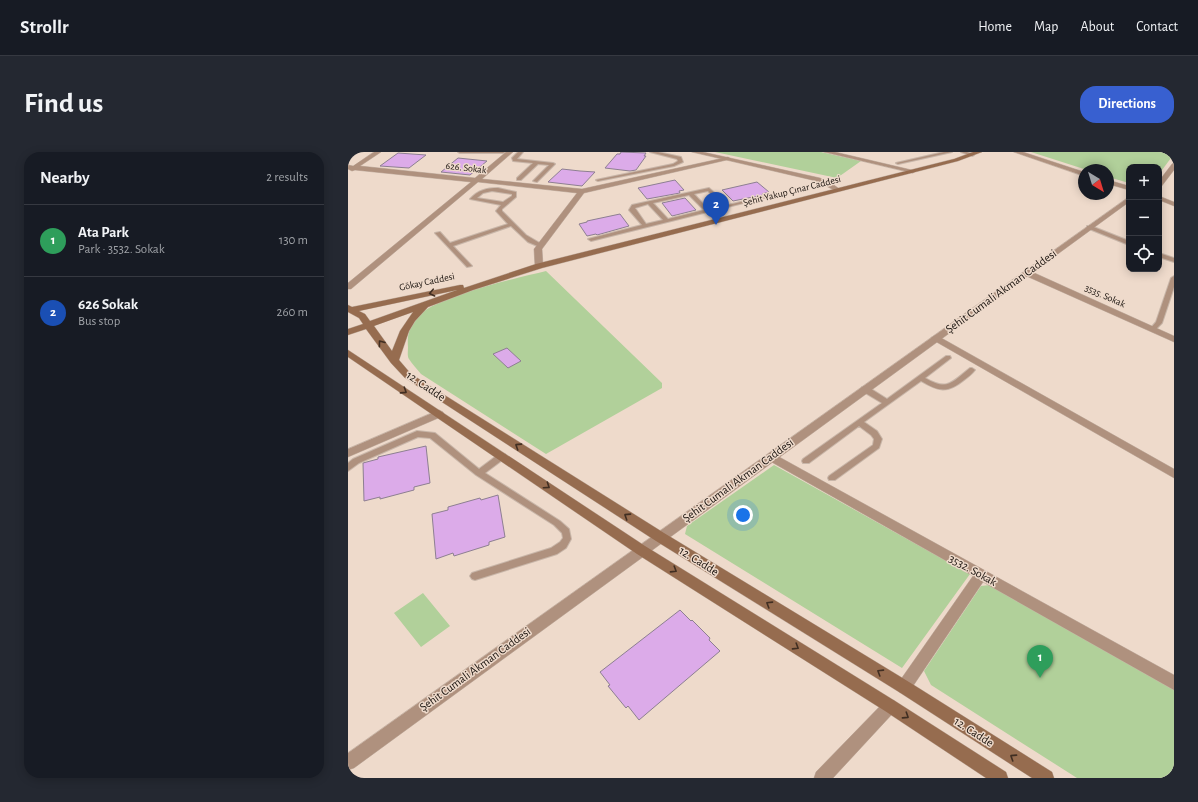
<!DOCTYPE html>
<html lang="en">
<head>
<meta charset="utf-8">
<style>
  :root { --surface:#171b24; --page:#242831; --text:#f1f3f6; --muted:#9ea1a6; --line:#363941; --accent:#3860d0 }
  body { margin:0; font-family:"Alegreya Sans",sans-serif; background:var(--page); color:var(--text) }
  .controls { position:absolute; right:12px; top:12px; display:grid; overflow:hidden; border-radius:8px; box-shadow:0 2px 10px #0003 }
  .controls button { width:36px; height:36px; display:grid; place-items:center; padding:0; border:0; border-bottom:1px solid var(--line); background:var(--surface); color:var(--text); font:20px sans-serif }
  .compass { position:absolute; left:730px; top:12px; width:36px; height:36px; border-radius:50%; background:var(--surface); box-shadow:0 2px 10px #0003; rotate:142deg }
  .you { position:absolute; left:395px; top:363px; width:14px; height:14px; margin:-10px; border:3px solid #fff; border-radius:50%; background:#1a73e8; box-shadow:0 0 0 6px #1a73e833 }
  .badge { display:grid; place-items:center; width:26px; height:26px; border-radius:50%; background:var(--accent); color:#fff; font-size:13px; font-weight:700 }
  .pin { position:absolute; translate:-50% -33px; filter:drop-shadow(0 1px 2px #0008) }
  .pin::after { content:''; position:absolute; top:21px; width:14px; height:12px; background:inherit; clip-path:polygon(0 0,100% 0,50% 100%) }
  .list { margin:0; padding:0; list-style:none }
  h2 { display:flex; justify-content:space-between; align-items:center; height:52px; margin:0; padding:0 16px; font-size:17px }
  h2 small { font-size:13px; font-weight:400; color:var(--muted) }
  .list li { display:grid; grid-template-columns:26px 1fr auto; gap:12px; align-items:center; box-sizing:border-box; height:72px; padding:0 16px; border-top:1px solid var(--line) }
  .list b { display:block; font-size:15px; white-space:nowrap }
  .list p { margin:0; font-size:13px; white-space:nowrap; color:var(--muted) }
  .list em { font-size:13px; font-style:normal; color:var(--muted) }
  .icon { flex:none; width:22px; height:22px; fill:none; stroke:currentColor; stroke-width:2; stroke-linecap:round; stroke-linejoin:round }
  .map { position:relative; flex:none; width:826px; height:626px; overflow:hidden; border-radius:16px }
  header { display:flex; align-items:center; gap:24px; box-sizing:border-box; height:56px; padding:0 20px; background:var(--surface); border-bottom:1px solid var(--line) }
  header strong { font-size:19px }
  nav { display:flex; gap:22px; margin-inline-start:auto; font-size:14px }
  .intro { display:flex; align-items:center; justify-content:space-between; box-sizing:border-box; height:96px; padding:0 24px }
  h1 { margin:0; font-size:28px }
  .button { padding:10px 18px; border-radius:16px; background:var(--accent); color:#fff; font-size:14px; font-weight:700 }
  main { display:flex; gap:24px; padding:0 24px }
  aside { flex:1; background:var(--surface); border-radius:16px; box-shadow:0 2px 10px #0003 }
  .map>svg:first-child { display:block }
  .green { fill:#b1d09a }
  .building { fill:#dcabe9; stroke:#8d7f91 }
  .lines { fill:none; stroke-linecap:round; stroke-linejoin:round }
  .service-casing { stroke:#c8b6a9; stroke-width:2 }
  .minor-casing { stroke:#c8b6a9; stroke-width:1 }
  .tertiary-casing { stroke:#c8b6a9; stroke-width:1 }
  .secondary-casing { stroke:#c8b6a9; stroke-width:1 }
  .service { fill:#af917e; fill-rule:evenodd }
  .minor { fill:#af917e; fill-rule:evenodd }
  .tertiary { fill:#af917e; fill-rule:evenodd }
  .secondary { fill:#966c4f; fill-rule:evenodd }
  .oneway { stroke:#402e22 }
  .labels { text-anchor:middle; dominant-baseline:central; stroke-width:3; stroke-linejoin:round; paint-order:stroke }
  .far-street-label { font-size:10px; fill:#1b140f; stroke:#eedacb }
  .street-label { font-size:12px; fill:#1b140f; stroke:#eedacb }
</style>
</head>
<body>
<header>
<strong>Strollr</strong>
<nav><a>Home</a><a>Map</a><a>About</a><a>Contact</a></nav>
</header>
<div class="intro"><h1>Find us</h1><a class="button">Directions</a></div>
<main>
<aside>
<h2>Nearby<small>2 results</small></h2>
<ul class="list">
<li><span class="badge" style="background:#2e9e5b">1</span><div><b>Ata Park</b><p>Park · 3532. Sokak</p></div><em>130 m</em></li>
<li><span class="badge" style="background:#1a4fb4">2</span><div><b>626 Sokak</b><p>Bus stop</p></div><em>260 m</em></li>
</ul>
</aside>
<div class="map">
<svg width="826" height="626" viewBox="0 0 826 626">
  <rect width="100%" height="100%" fill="#eedacb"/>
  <path class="green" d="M367,0H473L513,9L489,26Z
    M683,0H826V2L811,22V15H781V31L760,25V18H739Z
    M198,119L314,231V236L198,302L73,222C69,217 64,212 61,207C59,204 60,199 60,195C59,185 61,174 68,166C89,143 166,127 198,119Z
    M426,313L622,422L554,516L337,382L339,374Z
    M642,433L826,538V626H729L583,533L576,519L633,434Z
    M75,441L102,474L73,495L46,461Z"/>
  <path class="building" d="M273,0L298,1L296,4H298L288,18L282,19L257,16L269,2H272Z
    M50,1L78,3L61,16L32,14Z
    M110,6L139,9L122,23L93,20Z
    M214,17L232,19L247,20L234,34L200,30Z
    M327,28L336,38L331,39L332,41L299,47L290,36Z
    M409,30L421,40L414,42L415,43L385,49L374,38Z
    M337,46L348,58L324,64L314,51Z
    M272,62L281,74L249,83L248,82L239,84L231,72L239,70V69Z
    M159,196L173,209L160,216L145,202Z
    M78,294L82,331L66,335V338L32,347V345L16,349L15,311L30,307V305Z
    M150,343L157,385L141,390V393L106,404L105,401L88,407L84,362L100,358V355L132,346L133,348Z
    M332,458L343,469L344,468L362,486L361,488L372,499L291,568L280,554L278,556L260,534L262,533L252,520Z"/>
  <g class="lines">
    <g class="service-casing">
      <path id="service" d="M110,0H157L155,1H112Z
        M170,0H175L169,7L205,11L207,12L189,30L185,29L201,13L190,12L173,28H169V26L185,11L165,9L164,6Z
        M302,0H310L333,5L335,10L326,14L250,29L248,28L325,12L330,9L329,7Z
        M596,0H604L550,12L548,11Z
        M613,0H619L626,3L624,4Z
        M150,36L168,40V45L154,57V59L178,83L195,93L192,95L180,90L163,74L105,94L124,114L119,115L87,81L92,80L102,91L160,72L148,59L153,53L122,47C130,38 139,36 150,36ZM144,39L164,42V44L155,50L129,46L135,41Z
        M361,36L380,53L426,42L428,43L243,89L240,87L294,73L281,58L284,53ZM360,39L375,54L360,57L346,42ZM341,43L356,58L320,67L305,51ZM300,52L315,68L298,72L287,56Z
        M739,74H743L781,89V93L739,76Z
        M811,101L826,106V110L811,105Z
        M826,124V135L814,171L807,178H803L802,177L808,170L823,126Z
        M598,204H602L603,206L577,226C600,239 603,231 622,216H624L627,218C624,222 620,225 616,228C599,242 590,239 573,229L516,270L529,279L534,287L531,296L487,328H481L480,326L481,324L525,293L526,287L523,283L511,274L461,311H455L454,309L455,307L534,251L514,239L513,237L514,235H520L539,247Z
        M69,279L87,281L131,317L151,302H157L158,304L157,306L137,321L212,369L221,377L223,387L218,396L209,402L127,428L124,427L122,424L124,421L203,396L212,390L215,386L214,381L206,373L128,323L82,286L70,285L11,311L0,319V311L5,307Z"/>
    </g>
    <g class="minor-casing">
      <path id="minor" d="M26,0H33L12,14L127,26L158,0H165L134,27L234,37L380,5L383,7L236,41L194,97L195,114L191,116L187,114L186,97L229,41L130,30L3,137H0V131L123,30L7,18L4,19L0,17V13L5,14Z
        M476,0H487L568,19L565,21Z
        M826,11V18L813,35L811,36V29L824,12Z
        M676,119H682L826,184V190L676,123Z
        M588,183L826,317V326L585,188L583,186Z
        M91,258L95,260L96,262L95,264L0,305V297Z
        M424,301L826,523V538L635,430L561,540L556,542L551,540L549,535L551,530L625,424L420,308L419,305L420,302Z
        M542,547L547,549L549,554L547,559L485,626H466L468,620L537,549Z"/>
    </g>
    <g class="tertiary-casing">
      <path id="tertiary" d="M344,0H355L472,26L483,31L493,38L488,39L468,29Z
        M666,0H675L736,20V24Z
        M760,28L781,34V38L760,32Z
        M811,44L826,50V54L811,48Z
        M781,45V50L6,616L0,618V601Z"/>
    </g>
    <g class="secondary-casing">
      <path id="secondary" d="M625,0H634L610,9L194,116L125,138L80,155L67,169L61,179L51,208L63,222L316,381L561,530L704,620L706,626H684L551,540L308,389L57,226L43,211L18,177L0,183V177L15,172L11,166L0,160V153L4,155L112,133H115L116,136L188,112L606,7ZM109,138L22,169L17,162L11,159ZM65,160L52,179L44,199L26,174Z
        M0,198L297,394L547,549L658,620L660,626H638L537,559L289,402L0,205Z"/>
    </g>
    <use href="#service" class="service"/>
    <use href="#minor" class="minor"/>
    <use href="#tertiary" class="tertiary"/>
    <use href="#secondary" class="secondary"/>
  </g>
  <defs><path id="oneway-chevron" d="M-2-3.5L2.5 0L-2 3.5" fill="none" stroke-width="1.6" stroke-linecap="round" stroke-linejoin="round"/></defs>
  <g class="oneway">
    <use href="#oneway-chevron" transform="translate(84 141) rotate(168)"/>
    <use href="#oneway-chevron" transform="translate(33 191) rotate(-127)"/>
    <use href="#oneway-chevron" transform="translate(56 239) rotate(33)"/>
    <use href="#oneway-chevron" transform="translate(170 294) rotate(-147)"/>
    <use href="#oneway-chevron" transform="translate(199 334) rotate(34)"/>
    <use href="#oneway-chevron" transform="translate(279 364) rotate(-147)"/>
    <use href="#oneway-chevron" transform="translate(326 418) rotate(32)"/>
    <use href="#oneway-chevron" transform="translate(421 452) rotate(-148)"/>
    <use href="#oneway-chevron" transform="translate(448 495) rotate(32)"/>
    <use href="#oneway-chevron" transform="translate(532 520) rotate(-148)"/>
    <use href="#oneway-chevron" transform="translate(558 564) rotate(33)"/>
    <use href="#oneway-chevron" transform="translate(665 605) rotate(-147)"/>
  </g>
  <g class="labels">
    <g class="far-street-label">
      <text transform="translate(118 16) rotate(6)">626. Sokak</text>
      <text transform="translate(444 39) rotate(-14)">Şehit Yakup Çınar Caddesi</text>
      <text transform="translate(79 130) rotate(-12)">Gökay Caddesi</text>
      <text transform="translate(757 144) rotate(24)">3535. Sokak</text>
    </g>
    <g class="street-label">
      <text transform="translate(653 139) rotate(-36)">Şehit Cumali Akman Caddesi</text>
      <text transform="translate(78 234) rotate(34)">12. Cadde</text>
      <text transform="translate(390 328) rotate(-36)">Şehit Cumali Akman Caddesi</text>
      <text transform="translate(351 409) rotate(32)">12. Cadde</text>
      <text transform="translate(625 418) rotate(29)">3532. Sokak</text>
      <text transform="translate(127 517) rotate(-36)">Şehit Cumali Akman Caddesi</text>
      <text transform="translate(626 580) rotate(33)">12. Cadde</text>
    </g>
  </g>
</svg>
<div class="controls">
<button>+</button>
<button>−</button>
<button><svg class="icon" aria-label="locate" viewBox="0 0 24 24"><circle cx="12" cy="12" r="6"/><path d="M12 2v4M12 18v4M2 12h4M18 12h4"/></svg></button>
</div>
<svg class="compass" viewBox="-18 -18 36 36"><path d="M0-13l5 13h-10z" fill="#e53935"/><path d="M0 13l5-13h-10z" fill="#9ea1a6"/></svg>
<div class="you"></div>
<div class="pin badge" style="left:692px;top:526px;background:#2e9e5b">1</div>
<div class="pin badge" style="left:368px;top:73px;background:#1a4fb4">2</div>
</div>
</main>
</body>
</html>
